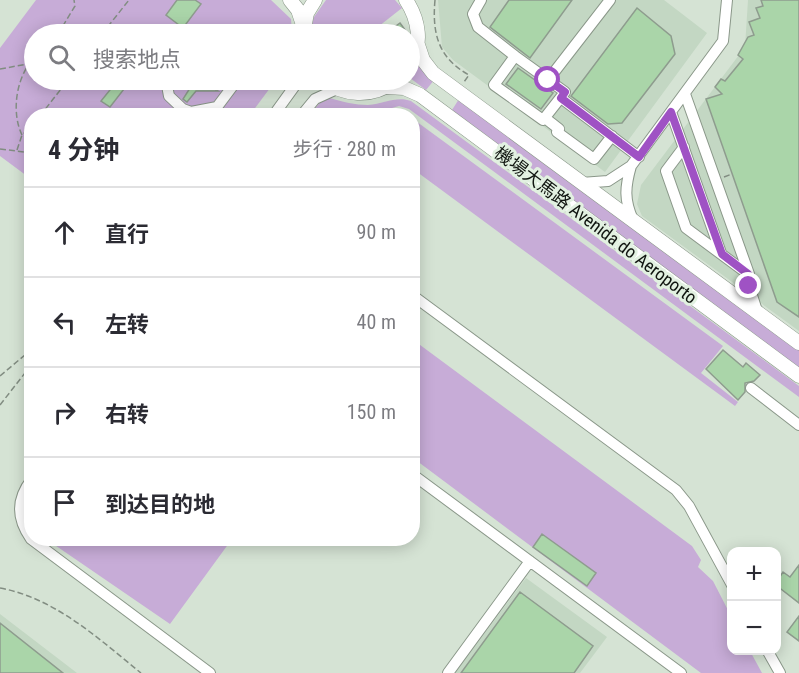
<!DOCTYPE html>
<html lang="zh">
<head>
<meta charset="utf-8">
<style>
  :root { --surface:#fff; --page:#f7f7f7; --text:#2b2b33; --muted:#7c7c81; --line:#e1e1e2 }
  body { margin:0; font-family:"Roboto Condensed","Noto Sans SC",sans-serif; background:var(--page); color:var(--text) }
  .controls { position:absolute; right:18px; bottom:18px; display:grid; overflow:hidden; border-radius:12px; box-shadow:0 3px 15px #0003 }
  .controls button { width:54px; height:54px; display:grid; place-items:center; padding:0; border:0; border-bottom:2px solid var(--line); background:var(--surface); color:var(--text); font:30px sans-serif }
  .stop { position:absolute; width:18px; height:18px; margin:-14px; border:4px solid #9f52c4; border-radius:50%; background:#fff }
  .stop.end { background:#9f52c4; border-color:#fff; box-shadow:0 2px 6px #0008 }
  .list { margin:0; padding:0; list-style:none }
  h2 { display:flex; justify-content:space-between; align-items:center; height:78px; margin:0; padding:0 24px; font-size:26px }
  h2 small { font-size:20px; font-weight:400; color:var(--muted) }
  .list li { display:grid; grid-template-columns:39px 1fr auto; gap:18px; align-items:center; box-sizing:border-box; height:90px; padding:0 24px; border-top:2px solid var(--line) }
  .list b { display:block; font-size:22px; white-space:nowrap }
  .list em { font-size:20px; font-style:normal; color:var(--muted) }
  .icon { flex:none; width:33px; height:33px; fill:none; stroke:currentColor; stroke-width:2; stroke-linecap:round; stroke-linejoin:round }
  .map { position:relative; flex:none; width:799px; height:673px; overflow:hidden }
  .search { position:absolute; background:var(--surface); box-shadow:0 3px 15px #0003; left:24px; top:24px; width:396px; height:66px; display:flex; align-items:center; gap:15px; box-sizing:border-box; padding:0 21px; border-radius:33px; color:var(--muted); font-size:22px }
  .panel { position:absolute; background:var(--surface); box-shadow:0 3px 15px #0003; left:24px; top:108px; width:396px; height:438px; border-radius:24px }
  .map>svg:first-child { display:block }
  .built { fill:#c3d7c3 }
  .green { fill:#c7acd7 }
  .building { fill:#aad5a9; stroke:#8e9c8e; stroke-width:1.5 }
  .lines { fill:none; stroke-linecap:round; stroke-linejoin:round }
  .minor-casing { stroke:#8a9789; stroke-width:12 }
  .major-casing { stroke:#8a9789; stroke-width:15 }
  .path { stroke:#828d82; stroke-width:1.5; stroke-dasharray:6 3; stroke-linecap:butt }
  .minor { stroke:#fff; stroke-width:10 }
  .major { stroke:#fff; stroke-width:14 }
  .route { stroke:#9f52c4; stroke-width:8 }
  .labels { text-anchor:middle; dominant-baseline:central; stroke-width:6; stroke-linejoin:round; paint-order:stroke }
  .street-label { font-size:18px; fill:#101510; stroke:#e2f1e1 }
</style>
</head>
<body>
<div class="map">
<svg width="799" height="673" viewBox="0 0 799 673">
  <rect width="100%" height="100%" fill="#d5e3d4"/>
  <path class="built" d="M438,0H664L707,33L605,172L453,60L442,47Z
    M748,0H799V331L642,216L637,204L641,185L745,47Z
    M526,578L607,637L580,673H455Z
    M0,614L77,673H0Z"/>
  <path class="green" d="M36,0H271L291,19L292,34H34V80H276L250,115L32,116L31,179L0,156V48Z
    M326,0H395L402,8L374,30L378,34H310L314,17Z
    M420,63L435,79L426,90L410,78Z
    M336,80H384L360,86Z
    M330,98C343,102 355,105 368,105C384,104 396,96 411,101L799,386V397L409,109L399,106L375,113L336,112L326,115L309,116L322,100Z
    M459,99L799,350V368L452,110Z
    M413,119L723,346L701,373L738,402L735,406L413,169Z
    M412,339L692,546L701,560L698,567L713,581L731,616L732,650L750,651L762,673H701L413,458Z
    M46,539L232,538V539L170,624Z"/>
  <path class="building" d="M177,0H195L201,4L183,28L166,15Z
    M509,0H572L530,58L490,27Z
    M761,0H799V317L777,302L706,99L722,94L715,87L721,79L725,81L743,59L738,55L748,37L754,35L749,22L760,18L756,8L763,6Z
    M637,8L671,36L675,54L622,123L608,124L571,96Z
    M400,23L408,34H385Z
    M518,68L553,93L541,109L506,84Z
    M118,80H131L110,107L101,101Z
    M189,80H201L218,91H196L187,102L183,99L192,85Z
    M723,350L743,367L746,363L760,375L754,381L745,383V392L738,400L706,369Z
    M542,534L596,573L587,586L533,547Z
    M799,565V603L777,586V581L783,572L790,577Z
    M520,592L593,646L574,673H461Z
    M799,616V641L787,632Z
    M0,623L63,673H0Z"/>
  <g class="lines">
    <g class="minor-casing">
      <path id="minor" d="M481,0L473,14L478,27L515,56
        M515,56L565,92L543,120L494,85Z
        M166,80L169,96L187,113
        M548,80L610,0
        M685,94L749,274V286L758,314
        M561,98L639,157
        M183,109L191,112L217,107L232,87V80
        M671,112L721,253
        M273,116L299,80
        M301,116L315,99L337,89
        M545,118L559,129L557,132L594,159L612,136
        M684,147L666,171L686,228L748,274
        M631,166C625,187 624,200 633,220
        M581,183L608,181L631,166L723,41L727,0
        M412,295L676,490L689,506L732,585
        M751,388L799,425
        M412,474L681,673
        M32,479C16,499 16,518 31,539L210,673
        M767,650L780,673
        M448,673L530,561"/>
    </g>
    <g class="major-casing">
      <path id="major" d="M290,0L298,10L303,25
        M406,0C419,20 423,44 410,65
        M303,34L307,13L315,0
        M418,45L423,60L433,73L799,343
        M323,80C343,96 372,98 393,82
        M387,87L404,88L420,95L799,376"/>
    </g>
    <path class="path" d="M435,0C432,33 438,58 469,75L464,82
      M58,34L75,6L74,0
      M102,34L129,0
      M0,69L28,64
      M40,116L68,80
      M22,135C11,112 16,77 34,58
      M0,149L32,153
      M17,150L22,135L32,126
      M724,177L732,174
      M0,376L32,349
      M0,405L32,364
      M0,588C55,598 99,639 141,673"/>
    <use href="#minor" class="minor"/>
    <use href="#major" class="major"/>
  </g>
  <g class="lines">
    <path class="route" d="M548,80L565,92L561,98L639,157L671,112L722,254L748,274L749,286"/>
  </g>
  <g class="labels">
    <g class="street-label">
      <text transform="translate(596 225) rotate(37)">機場大馬路 Avenida do Aeroporto</text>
    </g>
  </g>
</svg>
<div class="controls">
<button>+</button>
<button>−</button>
</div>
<div class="stop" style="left:548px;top:80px"></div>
<div class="stop end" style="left:749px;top:286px"></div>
<div class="search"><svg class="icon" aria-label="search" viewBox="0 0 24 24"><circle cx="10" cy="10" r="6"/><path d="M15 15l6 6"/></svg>搜索地点</div>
<section class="panel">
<h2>4 分钟<small>步行 · 280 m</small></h2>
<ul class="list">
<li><svg class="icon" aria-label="ahead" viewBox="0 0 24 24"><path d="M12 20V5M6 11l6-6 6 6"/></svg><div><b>直行</b></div><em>90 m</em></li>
<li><svg class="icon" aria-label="left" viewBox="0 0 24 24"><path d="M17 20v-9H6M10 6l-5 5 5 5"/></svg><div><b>左转</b></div><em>40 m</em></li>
<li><svg class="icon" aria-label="right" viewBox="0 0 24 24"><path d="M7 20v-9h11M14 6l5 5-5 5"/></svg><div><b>右转</b></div><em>150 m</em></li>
<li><svg class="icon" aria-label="arrive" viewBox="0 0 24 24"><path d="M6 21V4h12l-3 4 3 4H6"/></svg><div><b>到达目的地</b></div></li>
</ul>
</section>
</div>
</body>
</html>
